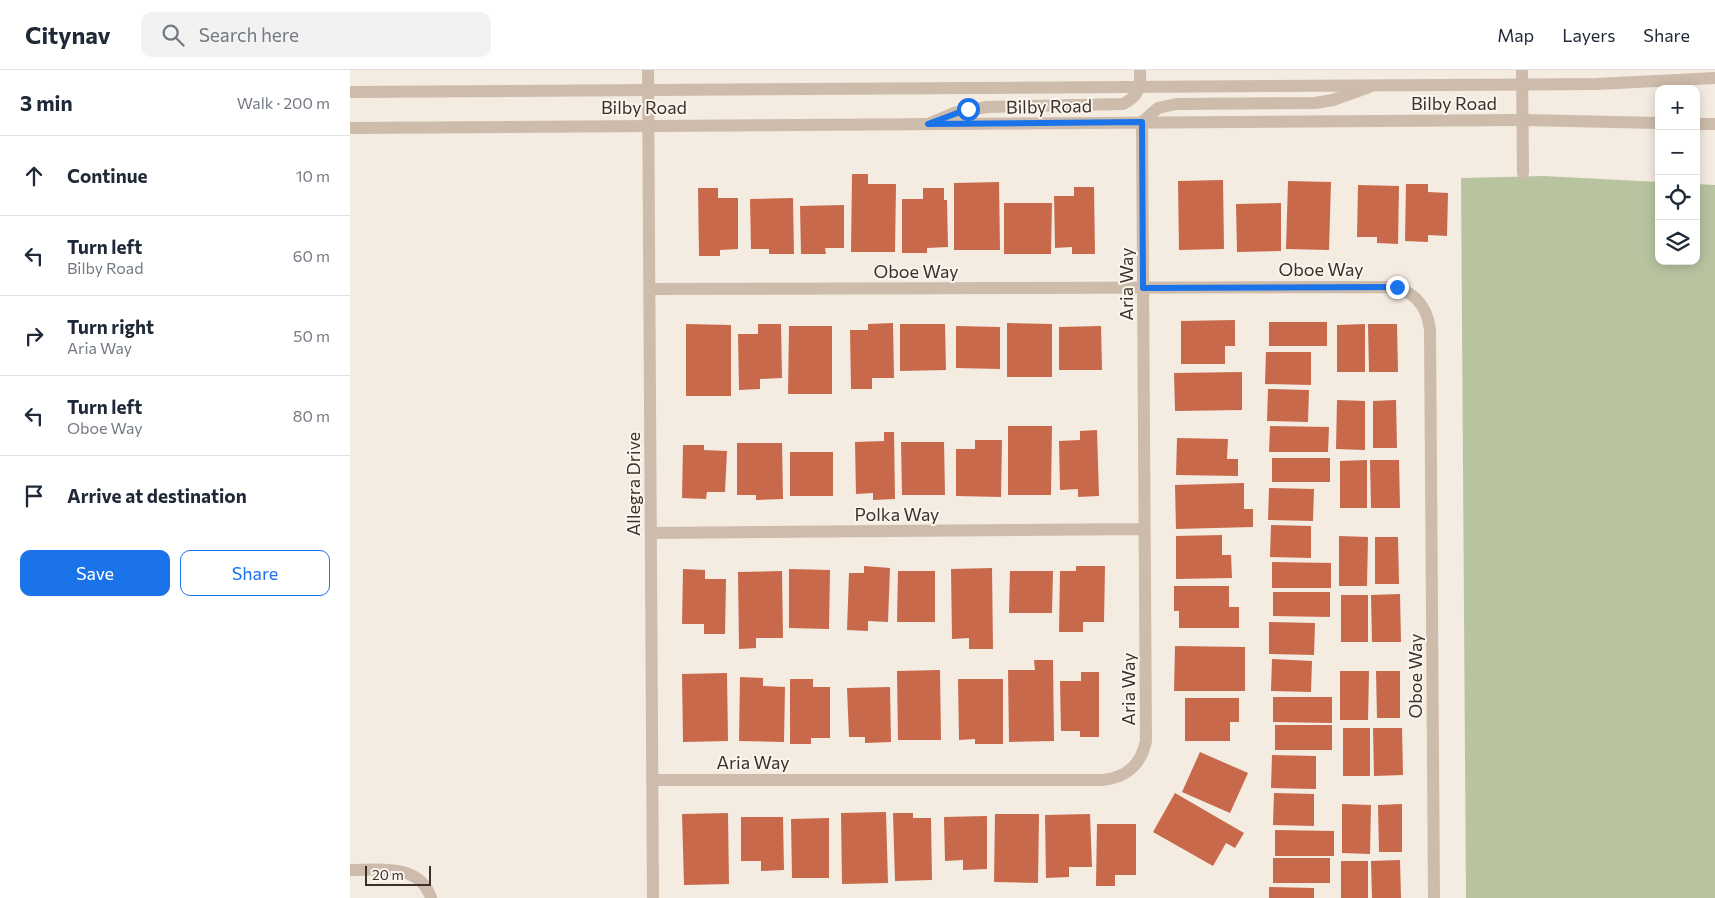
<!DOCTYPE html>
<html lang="en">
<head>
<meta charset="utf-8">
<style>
  :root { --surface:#fff; --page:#f2f2f3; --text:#1f2937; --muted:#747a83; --line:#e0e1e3; --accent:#1a73e8 }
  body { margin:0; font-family:Commissioner,sans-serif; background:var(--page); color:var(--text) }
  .controls { position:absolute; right:15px; top:15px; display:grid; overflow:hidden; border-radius:10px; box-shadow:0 2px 12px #0003 }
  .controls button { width:45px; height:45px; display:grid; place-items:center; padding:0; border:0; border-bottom:1px solid var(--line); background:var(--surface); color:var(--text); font:25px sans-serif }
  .scale { position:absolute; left:15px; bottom:12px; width:66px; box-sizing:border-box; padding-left:5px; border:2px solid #3b302b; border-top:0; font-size:14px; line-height:18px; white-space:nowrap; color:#3b302b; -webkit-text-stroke:4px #fbf5ee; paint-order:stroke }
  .stop { position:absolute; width:15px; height:15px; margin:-11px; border:4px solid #1a73e8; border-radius:50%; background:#fff }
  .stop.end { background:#1a73e8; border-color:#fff; box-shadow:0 1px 5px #0008 }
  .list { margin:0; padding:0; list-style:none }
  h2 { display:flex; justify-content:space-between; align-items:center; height:65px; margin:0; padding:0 20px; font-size:21px }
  h2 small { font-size:16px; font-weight:400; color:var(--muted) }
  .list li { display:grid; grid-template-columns:32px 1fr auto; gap:15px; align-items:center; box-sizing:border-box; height:80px; padding:0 20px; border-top:1px solid var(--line) }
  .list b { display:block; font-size:19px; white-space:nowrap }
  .list p { margin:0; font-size:16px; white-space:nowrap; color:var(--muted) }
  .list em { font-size:16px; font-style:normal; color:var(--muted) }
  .actions { display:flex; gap:10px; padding:15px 20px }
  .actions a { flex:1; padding:11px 0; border:1px solid var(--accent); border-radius:10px; text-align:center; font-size:18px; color:var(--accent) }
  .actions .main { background:var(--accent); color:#fff }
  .icon { flex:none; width:28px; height:28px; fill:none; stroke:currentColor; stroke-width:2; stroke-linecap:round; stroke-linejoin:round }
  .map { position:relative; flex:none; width:1365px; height:828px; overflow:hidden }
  header { display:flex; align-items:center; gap:30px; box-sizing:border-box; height:70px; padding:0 25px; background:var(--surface); border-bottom:1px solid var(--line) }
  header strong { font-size:24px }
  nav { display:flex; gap:28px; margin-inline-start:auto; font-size:18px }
  .search { width:350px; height:45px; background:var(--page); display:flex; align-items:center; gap:12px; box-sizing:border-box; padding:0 18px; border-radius:10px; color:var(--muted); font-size:19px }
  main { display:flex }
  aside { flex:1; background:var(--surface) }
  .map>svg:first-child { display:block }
  .green { fill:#b8c4a0 }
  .building { fill:#c8694b }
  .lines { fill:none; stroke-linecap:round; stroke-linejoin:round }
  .minor { stroke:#cdbbac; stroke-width:12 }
  .tertiary { stroke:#cdbbac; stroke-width:12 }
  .route { stroke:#1a73e8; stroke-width:6 }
  .labels { text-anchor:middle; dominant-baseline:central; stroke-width:4; stroke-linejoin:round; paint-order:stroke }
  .street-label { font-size:18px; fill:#3b302b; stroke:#fbf5ee }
</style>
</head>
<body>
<header>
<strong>Citynav</strong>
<div class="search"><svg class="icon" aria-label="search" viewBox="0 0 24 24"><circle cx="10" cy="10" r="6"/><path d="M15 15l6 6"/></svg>Search here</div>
<nav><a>Map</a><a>Layers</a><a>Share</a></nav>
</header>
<main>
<aside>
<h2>3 min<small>Walk · 200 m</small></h2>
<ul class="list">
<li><svg class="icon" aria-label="ahead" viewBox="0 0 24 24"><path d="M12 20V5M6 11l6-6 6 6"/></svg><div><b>Continue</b></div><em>10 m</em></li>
<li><svg class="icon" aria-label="left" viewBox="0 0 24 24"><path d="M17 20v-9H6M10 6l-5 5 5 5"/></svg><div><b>Turn left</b><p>Bilby Road</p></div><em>60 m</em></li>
<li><svg class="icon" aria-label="right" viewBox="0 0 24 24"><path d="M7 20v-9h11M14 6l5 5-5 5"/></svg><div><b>Turn right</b><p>Aria Way</p></div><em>50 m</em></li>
<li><svg class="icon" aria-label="left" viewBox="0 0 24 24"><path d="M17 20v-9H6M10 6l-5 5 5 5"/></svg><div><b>Turn left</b><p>Oboe Way</p></div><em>80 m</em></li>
<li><svg class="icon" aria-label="arrive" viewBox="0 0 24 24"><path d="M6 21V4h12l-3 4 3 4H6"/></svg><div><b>Arrive at destination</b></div></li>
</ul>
<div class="actions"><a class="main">Save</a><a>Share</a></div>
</aside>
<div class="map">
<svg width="1365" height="828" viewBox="0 0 1365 828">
  <rect width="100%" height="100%" fill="#f4ebe1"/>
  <path class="green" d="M1194,106L1309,112V191H1346V114L1365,115V828H1116L1111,108Z"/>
  <path class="building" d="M502,104H518V114H546L545,182H501Z
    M873,110L874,179L829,180L828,111Z
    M938,111L981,112L979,180L936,179Z
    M649,112L650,180H604V113Z
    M1056,114H1078V122L1098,123L1097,166L1078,165V172L1055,171Z
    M1008,115L1049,116L1048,174L1027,173V167H1007Z
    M724,117H744L745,184H722V177L705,178L704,126H724Z
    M348,118H368V128H388V179L370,180V186H349Z
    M573,118H594V130H597L598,177L577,178V183H552V129H573Z
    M443,128L444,184H419V179H401L400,129Z
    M654,133H702L701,184H654Z
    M931,133V181L887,182L886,134Z
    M494,135V178H475L476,184H451L450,136Z
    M885,250V276H875V294H831V251Z
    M919,252H977V276H919Z
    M543,253L544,308H522V319H501L500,260H518V254Z
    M657,253L702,254V307H657Z
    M336,254L381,255V326H336Z
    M408,254H431L432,308L410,309V319L389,320L388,264H408Z
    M550,254H595L596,300L550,301Z
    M1015,254V302H987V255Z
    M1018,254H1047L1048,302H1019Z
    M439,256H482V324H438Z
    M606,256L650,257V299L606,298Z
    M751,256L752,300H709V257Z
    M916,282H961V315L915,314Z
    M892,302V340L825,341L824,303Z
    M918,319L959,320L958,352L917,351Z
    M987,330L1015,331V380L986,379Z
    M1046,330L1047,378H1023V331Z
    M658,356H702L701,425H658Z
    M920,356L979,357L978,382H919Z
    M747,360L749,426L728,427V419L710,420L709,371L730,370V361Z
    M534,362H544L545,429L523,430V423L506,424L505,372L534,371Z
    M827,368L878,369L877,389H888V406L826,405Z
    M625,370H652L651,427L606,426V379H625Z
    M551,372H594L595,425H552Z
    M387,373H432L433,429L406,430V425H387Z
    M333,375H354V380L377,381L375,422H357L356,429L332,428Z
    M440,382H483V426H440Z
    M922,388H980V412H922Z
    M1017,390V438H990V391Z
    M1020,390H1049L1050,438H1021Z
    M894,413V439H903V457L826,459L825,415Z
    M919,418L964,419L963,451L918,450Z
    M921,455L961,456V488L920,487Z
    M872,465V485H881L882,508L826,509V466Z
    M989,466L1018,467L1017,516H989Z
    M1025,467H1048L1049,514H1025Z
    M922,492L981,493V518H922Z
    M514,496L540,498L538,552L518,551V561L497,560L499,503H514Z
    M726,496H755L754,552H733V562H709L710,501H726Z
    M642,498L643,579H619V568L602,569L601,499Z
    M333,499L355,500V509H376L375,564H354V554H332Z
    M439,499L480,500L479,559L439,558Z
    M432,501L433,568H406V578L389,579L388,502Z
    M548,501H585V552H547Z
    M660,501H703L702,543H659Z
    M824,516H879V537H889V558H829V541H824Z
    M923,522H980V547L923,546Z
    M1050,524L1051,572H1022L1021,525Z
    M991,525H1018V572H991Z
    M919,552L965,553L964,585L919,584Z
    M825,576L895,577V621H824Z
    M922,589L962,591L961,622L921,621Z
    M684,590H703L704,671L659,672L658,600H685Z
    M590,600L591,670H548L547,601Z
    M990,601H1019L1018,650H990Z
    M1026,601H1050V648H1027Z
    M731,602H749V667H730V661H711L710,611H731Z
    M377,603L378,671L333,672L332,604Z
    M390,607L413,608V616L435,617L434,672L389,671Z
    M440,609H463V617H480V668H461V674H440Z
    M608,609H653V674H625V669L609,670Z
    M540,617L541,672L515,673V667H499L497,618Z
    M923,627H982V653L923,652Z
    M835,628H889V652H880V671H835Z
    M925,655H982V680H925Z
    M993,658H1020V706H993Z
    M1023,658H1052L1053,705L1024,706Z
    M850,682L898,703L880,743L832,722Z
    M922,685L966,686V719L921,718Z
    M825,723L894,763L885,778L876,773L863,796L803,762Z
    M924,723L964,724V756L923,755Z
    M992,734L1021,735L1020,784L992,783Z
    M1052,734V782H1029L1028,735Z
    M536,742L538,813L492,814L491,743Z
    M378,743L379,814L334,815L332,744Z
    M543,743H563V748H581L582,810L545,811Z
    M645,744H689L688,813L644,812Z
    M740,744L742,797H719V807L696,808L695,745Z
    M637,746V799L613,800V790L595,791L594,747Z
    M391,747H433L434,800L411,801V791H391Z
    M479,748V808H442L441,749Z
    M747,754H786V805H765V816H746Z
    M925,760L984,761V786H925Z
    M923,788H980V813H923Z
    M1050,790L1051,828H1022L1021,791Z
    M991,791H1018V828H991Z
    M919,817L964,818V828H919Z"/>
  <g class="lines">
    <path class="minor" d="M298,0L303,828
      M1172,0L1173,103
      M578,54L604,43L637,37L773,34C789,26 791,17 790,0
      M299,219L1035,217C1061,218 1077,233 1080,260L1084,828
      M301,463L794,459
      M302,710H753C777,707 791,695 796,671L792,52L808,38L826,34L965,33L983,30L1019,17
      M0,800C29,800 70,793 81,828"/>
    <path class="tertiary" d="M0,22L1247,14L1365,8
      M1346,54H1365
      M0,58L1172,50L1309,53"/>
  </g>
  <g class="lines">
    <path class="route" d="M618,39L578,54L792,52L793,218L1047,217"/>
  </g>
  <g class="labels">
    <g class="street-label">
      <text x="1104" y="33">Bilby Road</text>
      <text transform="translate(699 36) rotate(-1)">Bilby Road</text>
      <text x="294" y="37">Bilby Road</text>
      <text x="971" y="199">Oboe Way</text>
      <text x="566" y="201">Oboe Way</text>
      <text transform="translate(776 214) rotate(-90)">Aria Way</text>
      <text transform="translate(283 414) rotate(-90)">Allegra Drive</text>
      <text x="547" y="444">Polka Way</text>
      <text transform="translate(1065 606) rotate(-90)">Oboe Way</text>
      <text transform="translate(778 619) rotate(-90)">Aria Way</text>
      <text x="403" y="692">Aria Way</text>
    </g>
  </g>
</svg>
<div class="controls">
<button>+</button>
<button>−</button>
<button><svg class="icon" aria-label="locate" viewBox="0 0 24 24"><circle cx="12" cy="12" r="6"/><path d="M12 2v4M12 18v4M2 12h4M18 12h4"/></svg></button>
<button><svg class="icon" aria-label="layers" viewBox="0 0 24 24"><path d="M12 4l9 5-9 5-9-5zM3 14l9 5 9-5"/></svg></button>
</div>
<div class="scale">20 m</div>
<div class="stop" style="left:618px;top:39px"></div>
<div class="stop end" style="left:1047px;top:217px"></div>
</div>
</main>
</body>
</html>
